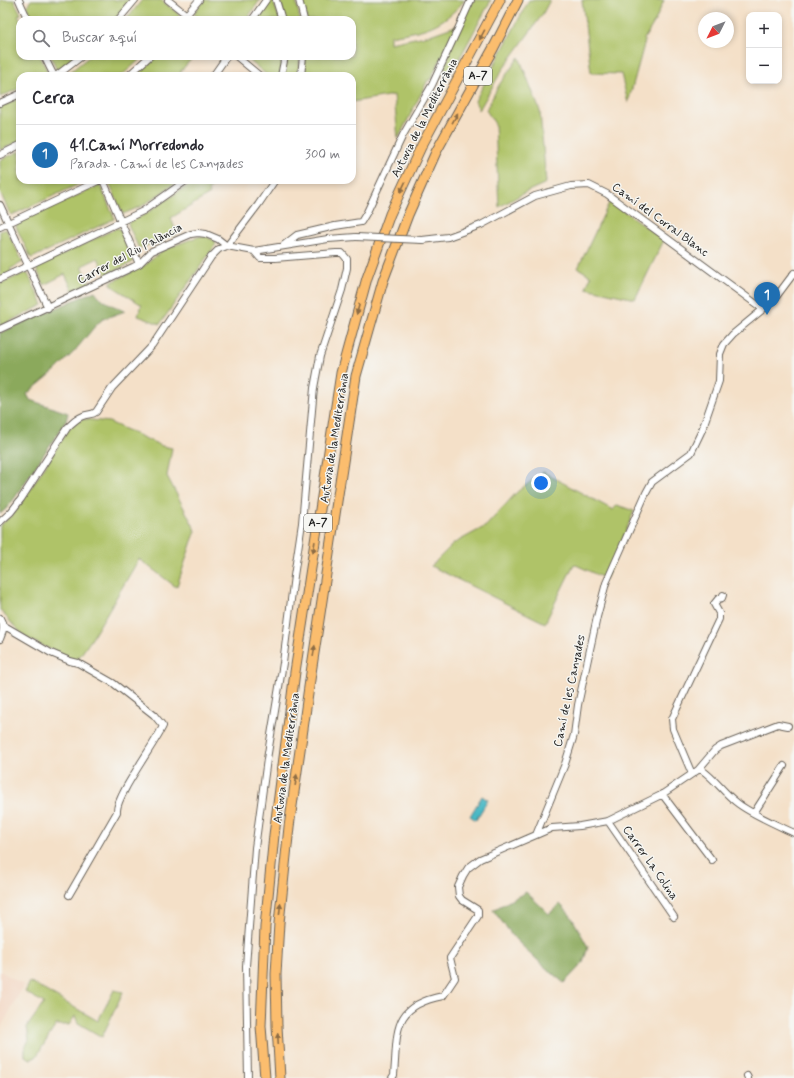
<!DOCTYPE html>
<html lang="es">
<head>
<meta charset="utf-8">
<style>
  :root { --surface:#fff; --page:#f2f2f3; --text:#2b2b33; --muted:#7c7c81; --line:#e1e1e2; --accent:#1f6fb2 }
  body { margin:0; font-family:Mynerve,sans-serif; background:var(--page); color:var(--text) }
  .controls { position:absolute; right:12px; top:12px; display:grid; overflow:hidden; border-radius:8px; box-shadow:0 2px 6px #0003 }
  .controls button { width:36px; height:36px; display:grid; place-items:center; padding:0; border:0; border-bottom:1px solid var(--line); background:var(--surface); color:var(--text); font:20px sans-serif }
  .compass { position:absolute; left:698px; top:12px; width:36px; height:36px; border-radius:50%; background:var(--surface); box-shadow:0 2px 6px #0003; rotate:228deg }
  .you { position:absolute; left:541px; top:483px; width:14px; height:14px; margin:-10px; border:3px solid #fff; border-radius:50%; background:#1a73e8; box-shadow:0 0 0 6px #1a73e833 }
  .badge { display:grid; place-items:center; width:26px; height:26px; border-radius:50%; background:var(--accent); color:#fff; font-size:13px; font-weight:700 }
  .pin { position:absolute; translate:-50% -33px; filter:drop-shadow(0 1px 2px #0008) }
  .pin::after { content:''; position:absolute; top:21px; width:14px; height:12px; background:inherit; clip-path:polygon(0 0,100% 0,50% 100%) }
  .list { margin:0; padding:0; list-style:none }
  h2 { display:flex; justify-content:space-between; align-items:center; height:52px; margin:0; padding:0 16px; font-size:17px }
  h2 small { font-size:13px; font-weight:400; color:var(--muted) }
  .list li { display:grid; grid-template-columns:26px 1fr auto; gap:12px; align-items:center; box-sizing:border-box; height:60px; padding:0 16px; border-top:1px solid var(--line) }
  .list b { display:block; font-size:15px; white-space:nowrap }
  .list p { margin:0; font-size:13px; white-space:nowrap; color:var(--muted) }
  .list em { font-size:13px; font-style:normal; color:var(--muted) }
  .icon { flex:none; width:22px; height:22px; fill:none; stroke:currentColor; stroke-width:2; stroke-linecap:round; stroke-linejoin:round }
  .map { position:relative; flex:none; width:794px; height:1078px; overflow:hidden }
  .search { position:absolute; background:var(--surface); box-shadow:0 2px 6px #0003; left:16px; top:16px; width:340px; height:44px; display:flex; align-items:center; gap:10px; box-sizing:border-box; padding:0 14px; border-radius:12px; color:var(--muted); font-size:15px }
  .panel { position:absolute; background:var(--surface); box-shadow:0 2px 6px #0003; left:16px; top:72px; width:340px; height:112px; border-radius:12px }
  .map>svg:first-child { display:block }
  .built { fill:#f3d4bf }
  .green { fill:#afc367; stroke:#667042 }
  .forest { fill:#8ba95c; stroke:#54623c }
  .water { fill:#4ab8c4; stroke:#336a70 }
  .lines { fill:none; stroke-linecap:round; stroke-linejoin:round }
  .minor-casing { stroke:#686158; stroke-width:8 }
  .highway-casing { stroke:#686158; stroke-width:11 }
  .minor { stroke:#fff; stroke-width:6 }
  .highway { stroke:#fbbd6e; stroke-width:9 }
  .minor-bridge-casing { stroke:#686158; stroke-width:8; stroke-linecap:butt }
  .minor-bridge { stroke:#fff; stroke-width:6 }
  .oneway { fill:#8c6c45 }
  .labels { text-anchor:middle; dominant-baseline:central; stroke-width:3; stroke-linejoin:round; paint-order:stroke }
  .shield { fill:#f6f6f2; stroke:#5d5d5c; stroke-width:1 }
  .shield-label { font-size:11px; font-weight:bold; fill:#1c1c1c }
  .street-label { font-size:12px; fill:#1c1c1c; stroke:#f6f6f2 }
</style>
</head>
<body>
<div class="map">
<svg width="794" height="1078" viewBox="0 0 794 1078">
  <rect width="100%" height="100%" fill="#f6f6f2"/>
  <filter id="ink" filterUnits="userSpaceOnUse"><feTurbulence type="fractalNoise" baseFrequency=".025" numOctaves="2"/><feDisplacementMap in="SourceGraphic" scale="8" xChannelSelector="R" yChannelSelector="G"/><feConvolveMatrix kernelMatrix="1 2 1 2 8 2 1 2 1" color-interpolation-filters="sRGB"/></filter>
  <filter id="wash" filterUnits="userSpaceOnUse"><feTurbulence type="fractalNoise" baseFrequency=".012" numOctaves="4" result="noise"/><feDisplacementMap in="SourceGraphic" scale="16" xChannelSelector="R" yChannelSelector="G"/><feGaussianBlur stdDeviation="0.9" result="paint"/><feColorMatrix in="noise" values="0 0 0 0 0 0 0 0 0 0 0 0 0 0 0 0 0 1.4 0 .05"/><feComposite in="paint" operator="in"/></filter>
  <g filter="url(#wash)">
    <rect width="100%" height="100%" fill="#f4e0c8"/>
    <path class="built" d="M0,971L24,985L0,1029Z"/>
    <path class="green" d="M0,0H14L21,14L18,15L21,20L20,56H40L49,75L47,76H20V88L0,97Z
      M31,0H130L114,20H34L27,6Z
      M142,0H161L180,15L176,20H126Z
      M205,0H260L246,20H201L195,15L194,12Z
      M280,0H296L300,20H285Z
      M302,0H465C440,28 426,30 390,36V43L430,35L458,25L430,80H428L398,139L394,95L352,102V76H304L305,56H352V20H307Z
      M472,0H491L451,74L441,65Z
      M529,0H550L542,15L501,72L479,110L475,101Z
      M582,0H664L655,21L644,39L645,41L628,103L621,74L591,73Z
      M271,1H273L280,20H258Z
      M51,56H75L57,71Z
      M90,56H144L121,76H65Z
      M157,56H194L180,72L184,76H136L147,67Z
      M244,56H283L280,76H268Z
      M287,56H300L298,76H284Z
      M519,57L540,111L546,183L526,192L499,207L495,124L486,110L499,85Z
      M20,98V141L0,150V107Z
      M20,151V180H88L12,215L10,214L0,192V160Z
      M111,180H180L142,206L123,214L108,181Z
      M196,180H225L208,190L210,194L171,218L177,234L140,248L138,247L128,224L129,222L144,215Z
      M100,185L114,217V219L32,258H31L16,227L17,223Z
      M610,201L664,240L635,299L586,288L591,276L578,268Z
      M117,228L120,229L134,259L133,262L106,275L98,258L82,266L90,283L73,291L65,274L44,285L36,268L37,267Z
      M6,229L23,262L10,269L12,272L0,278V231Z
      M201,236L207,237L215,241L216,244L160,324L138,316L140,309H139L142,305L112,286L110,283L144,266L163,250L194,238Z
      M25,273L28,274L43,305L0,326V284Z
      M84,419L109,422L162,446L172,448L167,476L196,531L192,541L177,586L176,587L139,559L91,640L77,660L71,659L28,639L15,627L0,610V526L15,512L23,501L36,480L71,426L78,421Z
      M543,472L613,510L617,505L634,511L606,579L574,564L545,623L431,566L453,544L486,526L517,492Z
      M30,982L98,1021L114,990L123,992L102,1037L78,1023L75,1016L69,1025H56L36,1057L31,1059L25,1056V1047L29,1040L27,1027L44,1003L25,992Z"/>
    <path class="forest" d="M95,291C100,300 115,307 125,311L103,319L96,325L73,353L56,370L27,394L30,400L68,413L66,421L14,499L6,509L0,514V333Z
      M526,892L549,914L560,904L571,916L588,947L583,963L564,983L547,969L516,940L493,910Z"/>
    <path class="water" d="M482,796L488,800L476,820L470,816Z"/>
  </g>
  <g filter="url(#ink)">
    <g class="lines">
      <g class="minor-casing">
        <path id="minor" d="M19,0L28,20
          M168,0L193,20
          M276,0L282,20
          M299,0L304,20
          M118,20L135,0
          M182,20L199,0
          M252,20L266,0
          M44,56L54,76
          M236,56L260,76
          M56,76L82,56
          M128,76L150,56
          M213,76L227,56
          M281,76L285,56
          M301,76L303,56
          M0,103L20,94
          M0,155L20,145
          M103,180L139,264
          M0,205L48,308
          M0,227L100,180
          M422,240L448,237L481,225L535,196L571,186L589,185L607,194L763,309
          M284,245L297,235L335,226L361,222L367,212L403,135L432,85L458,29L471,0
          M227,246L258,205L275,180
          M0,279L143,211L187,180
          M0,329L133,267L139,264L152,251L191,234L198,233L206,234L218,239L227,246L254,251L328,239L356,237
          M0,522L11,512L21,499L67,428C72,423 77,418 83,416C88,414 92,415 96,412L112,388L152,346L211,257L219,249L227,246
          M0,618C5,626 3,632 0,639
          M3,625L51,653L70,661L78,663L113,683L154,715L163,726C155,744 115,797 117,812L69,895
          M698,770L715,750L721,746L778,724L788,726
          M692,774L673,729L672,719L719,619V613L714,604L718,599L722,598L723,595
          M662,794L712,860
          M754,813L784,766
          M608,821L674,917
          M536,835L552,828L580,826L608,821L661,795L698,770H702C715,779 724,793 736,802C749,813 777,825 794,833
          M747,1076L748,1078
          M248,1078L246,966L255,848L267,759L283,663L294,576L302,523L314,388L320,356L342,290L347,268V259L342,253H336L275,258H260L254,251
          M392,1078L394,1075C398,1031 391,1006 443,996L455,978L450,958L478,916V910L462,900L459,896L458,887L463,876L468,868L480,859L536,835L565,764L574,735L578,705L597,617L606,583L646,493L652,482L691,453L702,430L719,381L720,354L724,344L733,334L773,301L794,273"/>
      </g>
      <g class="highway-casing">
        <path id="highway" d="M265,1078L261,1026L265,927L274,835L295,672L341,373L367,278L390,214L421,147L500,0
          M280,1078L277,1026L276,974L279,923L289,827L311,673L356,376L383,281L408,215L436,152L494,47L518,0"/>
      </g>
      <use href="#minor" class="minor"/>
      <use href="#highway" class="highway"/>
      <g class="minor-bridge-casing">
        <path id="minor-bridge" d="M356,237L422,240"/>
      </g>
      <use href="#minor-bridge" class="minor-bridge"/>
    </g>
    <defs><path id="oneway-solid" d="M-6-.8H1V-3.2L6.5 0L1 3.2V.8H-6Z"/></defs>
    <g class="oneway">
      <use href="#oneway-solid" transform="translate(482 35) rotate(118)"/>
      <use href="#oneway-solid" transform="translate(455 118) rotate(-61)"/>
      <use href="#oneway-solid" transform="translate(403 187) rotate(115)"/>
      <use href="#oneway-solid" transform="translate(358 309) rotate(105)"/>
      <use href="#oneway-solid" transform="translate(314 547) rotate(99)"/>
      <use href="#oneway-solid" transform="translate(314 651) rotate(-81)"/>
      <use href="#oneway-solid" transform="translate(296 780) rotate(-82)"/>
      <use href="#oneway-solid" transform="translate(280 909) rotate(-84)"/>
      <use href="#oneway-solid" transform="translate(278 1039) rotate(-93)"/>
    </g>
  </g>
  <g class="labels">
    <g class="shield">
      <rect x="464" y="67" width="28" height="18" rx="3"/>
      <rect x="304" y="514" width="28" height="18" rx="3"/>
    </g>
    <g class="shield-label">
      <text x="478" y="76">A-7</text>
      <text x="318" y="523">A-7</text>
    </g>
    <g class="street-label">
      <text transform="translate(425 118) rotate(-63)">Autovia de la Mediterrània</text>
      <text transform="translate(660 220) rotate(36)">Camí del Corral Blanc</text>
      <text transform="translate(130 254) rotate(-28)">Carrer del Riu Palància</text>
      <text transform="translate(335 438) rotate(-81)">Autovia de la Mediterrània</text>
      <text transform="translate(570 691) rotate(-78)">Camí de les Canyades</text>
      <text transform="translate(287 758) rotate(-82)">Autovia de la Mediterrània</text>
      <text transform="translate(650 863) rotate(55)">Carrer La Colina</text>
    </g>
  </g>
</svg>
<div class="controls">
<button>+</button>
<button>−</button>
</div>
<svg class="compass" viewBox="-18 -18 36 36"><path d="M0-13l5 13h-10z" fill="#e53935"/><path d="M0 13l5-13h-10z" fill="#7c7c81"/></svg>
<div class="you"></div>
<div class="pin badge" style="left:767px;top:315px">1</div>
<div class="search"><svg class="icon" aria-label="search" viewBox="0 0 24 24"><circle cx="10" cy="10" r="6"/><path d="M15 15l6 6"/></svg>Buscar aquí</div>
<section class="panel">
<h2>Cerca<small></small></h2>
<ul class="list">
<li><span class="badge">1</span><div><b>41.Camí Morredondo</b><p>Parada · Camí de les Canyades</p></div><em>300 m</em></li>
</ul>
</section>
</div>
</body>
</html>
